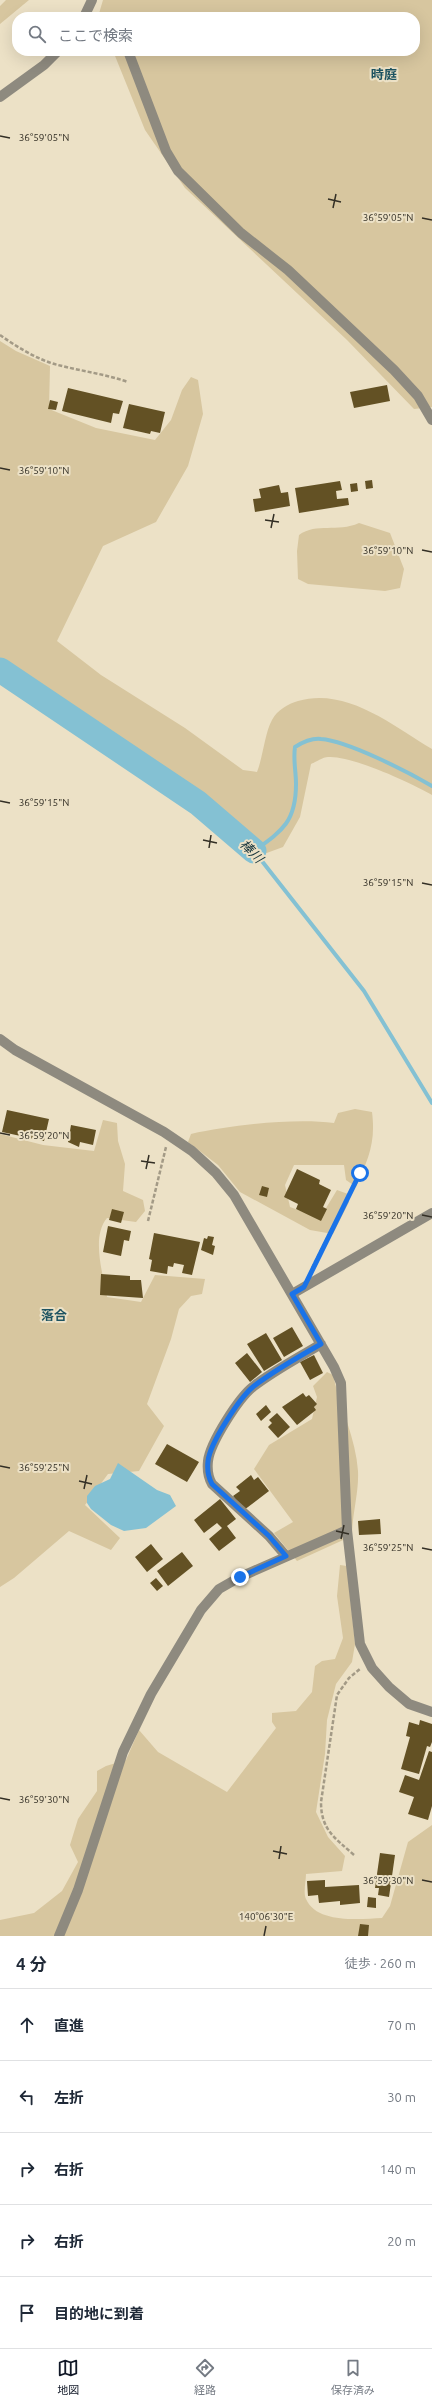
<!DOCTYPE html>
<html lang="ja">
<head>
<meta charset="utf-8">
<style>
  :root { --surface:#fff; --page:#f2f2f3; --text:#1f2937; --muted:#747a83; --line:#e0e1e3; --accent:#111827 }
  body { margin:0; font-family:Ubuntu,"Noto Sans JP",sans-serif; background:var(--page); color:var(--text) }
  .stop { position:absolute; width:12px; height:12px; margin:-9px; border:3px solid #1a73e8; border-radius:50%; background:#fff }
  .stop.end { background:#1a73e8; border-color:#fff; box-shadow:0 1px 4px #0008 }
  .list { margin:0; padding:0; list-style:none }
  h2 { display:flex; justify-content:space-between; align-items:center; height:52px; margin:0; padding:0 16px; font-size:17px }
  h2 small { font-size:13px; font-weight:400; color:var(--muted) }
  .list li { display:grid; grid-template-columns:26px 1fr auto; gap:12px; align-items:center; box-sizing:border-box; height:72px; padding:0 16px; border-top:1px solid var(--line) }
  .list b { display:block; font-size:15px; white-space:nowrap }
  .list em { font-size:13px; font-style:normal; color:var(--muted) }
  .icon { flex:none; width:22px; height:22px; fill:none; stroke:currentColor; stroke-width:2; stroke-linecap:round; stroke-linejoin:round }
  .map { position:relative; flex:none; width:432px; height:1936px; overflow:hidden }
  .search { position:absolute; background:var(--surface); box-shadow:0 4px 16px #0002; left:12px; right:12px; top:12px; height:44px; display:flex; align-items:center; gap:10px; box-sizing:border-box; padding:0 14px; border-radius:16px; color:var(--muted); font-size:15px }
  .sheet { height:412px; background:var(--surface) }
  nav { display:flex; justify-content:space-around; align-items:center; box-sizing:border-box; height:56px; border-top:1px solid var(--line); background:var(--surface); font-size:11px; color:var(--muted) }
  nav a { display:grid; justify-items:center; gap:2px }
  nav .on { color:var(--accent) }
  .map>svg:first-child { display:block }
  .green { fill:#d7c69f }
  .water { fill:#84c1d3 }
  .lines { fill:none; stroke-linecap:round; stroke-linejoin:round }
  .stream { stroke:#84c1d3; stroke-width:4 }
  .river { stroke:#84c1d3; stroke-width:25 }
  .building { fill:#635124 }
  .path { stroke:#a39a86; stroke-width:2.5; stroke-dasharray:4 2; stroke-linecap:butt }
  .minor { stroke:#8e8a7f; stroke-width:10 }
  .route { stroke:#1a73e8; stroke-width:5 }
  .ticks { fill:none; stroke:#332f25; stroke-width:1.5 }
  .labels { text-anchor:middle; dominant-baseline:central; stroke-width:4; stroke-linejoin:round; paint-order:stroke }
  .neighbourhood-label { font-size:13px; font-weight:bold; fill:#1d5361; stroke:#ece1c6 }
  .water-label { font-size:13px; font-style:italic; fill:#13323a; stroke:#ece1c6 }
  .ticks-label { font-size:10px; text-anchor:middle; fill:#332f25; stroke:#ece1c6; stroke-width:4; stroke-linejoin:round; paint-order:stroke }
</style>
</head>
<body>
<div class="map">
<svg width="432" height="1936" viewBox="0 0 432 1936">
  <rect width="100%" height="100%" fill="#ece1c6"/>
  <path class="green" d="M6,0H29L0,24V6Z
    M103,0H432V407L414,409L347,340L185,188L145,130L113,51H415V17H98Z
    M0,341L16,351L50,366L49,409L96,428L155,440L171,420L182,390L191,377L198,380L203,414L188,466L156,522L103,546L57,641L101,675L185,728L243,770L257,772C263,757 265,732 272,720C277,710 288,704 298,701C347,687 393,726 432,749V795C411,783 351,755 328,757C323,757 316,762 311,764L300,817L283,847L264,854L251,853L195,809L151,778L28,701L0,679Z
    M359,523L390,533L404,569L400,588L385,591L308,584L298,579L297,551L299,535C317,522 337,533 359,523Z
    M355,1109L372,1112C376,1143 368,1159 356,1187L346,1180L344,1165H294L285,1185L290,1207L320,1218L337,1190L348,1194L349,1202L333,1234L310,1230L240,1192L218,1165L188,1142L191,1134C231,1125 294,1118 334,1123L338,1113Z
    M103,1120L117,1123L118,1141L125,1164L123,1191L143,1200L145,1211L136,1222L107,1218C91,1237 103,1274 107,1297L141,1302L155,1275L205,1279L202,1294L191,1296L179,1309L171,1339L147,1404L164,1426L139,1471L108,1474L85,1505L120,1538L111,1550L69,1531L14,1578L0,1587V1134L43,1145L94,1151Z
    M327,1372L333,1375C340,1407 356,1439 358,1471C359,1493 352,1514 352,1536L297,1561L274,1533L293,1522L254,1469L269,1445L312,1419L317,1397L313,1386Z
    M340,1565L347,1566L355,1644L352,1662L336,1684L327,1720L325,1754L316,1812L328,1837L345,1856L342,1871L306,1874C306,1881 303,1893 306,1899C317,1924 360,1919 382,1918L390,1906L408,1842L432,1825V1936H0V1920L34,1913L62,1891L78,1862L70,1845L78,1819L97,1791V1771L106,1766L126,1760L139,1730L158,1752L227,1792L276,1728L272,1722V1713L296,1711L312,1692L315,1666L322,1661L335,1659L343,1638L337,1596Z"/>
  <path class="water" d="M118,1463L157,1490L170,1495L176,1506L146,1528L124,1531L111,1525L91,1509L87,1503V1496L95,1486L110,1479Z"/>
  <g class="lines">
    <path class="stream" d="M432,786C408,772 348,741 321,739C312,738 303,742 295,747C293,760 296,771 296,784C296,822 282,831 254,851L364,991L432,1103"/>
    <path class="river" d="M0,670L198,803L254,851"/>
  </g>
  <path class="building" d="M387,385L390,401L354,408L350,392Z
    M68,388L123,401L119,414L113,413L111,423L62,411Z
    M50,400L58,402L56,410L48,409Z
    M129,404L165,412L160,433L151,431L150,434L123,428Z
    M372,480L373,488L366,489L365,481Z
    M340,481L342,490L336,491L337,499L348,498L349,505L299,513L295,488Z
    M357,483L358,491L351,492L350,484Z
    M279,485L281,493L288,492L290,506L255,512L253,499L261,498L259,489Z
    M7,1110L49,1119L44,1141L2,1132Z
    M71,1125L96,1130L93,1145L80,1142L79,1147L68,1142Z
    M297,1169L320,1180L319,1184L331,1190L323,1207L327,1209L321,1221L296,1209L298,1204L284,1197Z
    M262,1186L269,1188L267,1197L259,1195Z
    M112,1209L124,1212L121,1223L109,1220Z
    M108,1226L131,1231L129,1241L124,1240L121,1256L103,1252Z
    M154,1233L200,1242L192,1275L182,1273L184,1265L174,1263L173,1267L168,1266L167,1274L150,1271L152,1260L149,1259Z
    M208,1236L214,1237L212,1245L215,1246L213,1255L201,1250L204,1238L207,1239Z
    M101,1274L130,1276V1280H141L143,1298L100,1295Z
    M292,1327L303,1346L284,1357L273,1338Z
    M266,1333L282,1360L264,1371L247,1344Z
    M247,1353L262,1372L250,1382L235,1363Z
    M314,1355L323,1373L310,1380L300,1362Z
    M303,1393L306,1397L309,1395L317,1404L314,1407L316,1410L297,1425L282,1407Z
    M266,1405L271,1412L261,1421L256,1414Z
    M277,1413L290,1427L278,1438L268,1427L272,1423L269,1420Z
    M167,1444L199,1462L187,1482L155,1464Z
    M251,1475L254,1480L258,1477L269,1491L244,1510L233,1496L240,1491L236,1487Z
    M220,1499L236,1519L227,1526L236,1538L219,1551L209,1539L222,1528L217,1523L204,1533L194,1520Z
    M380,1519L381,1534L359,1535L358,1521Z
    M151,1544L163,1559L147,1572L135,1557Z
    M182,1552L193,1566L168,1586L157,1571Z
    M156,1578L163,1586L157,1591L150,1583Z
    M420,1720L432,1724V1742L430,1747L427,1746L419,1774L401,1769L410,1737L406,1736L409,1722L419,1725Z
    M429,1751L432,1752V1806L428,1820L408,1814L414,1797L399,1792L405,1775L419,1780Z
    M380,1853L395,1855L389,1897L378,1895L379,1888H375Z
    M325,1880V1887L359,1885L360,1903L340,1905V1901L319,1903L318,1895L308,1896L307,1881Z
    M368,1897L376,1898V1908L367,1907Z
    M360,1924L369,1925L368,1936H358Z"/>
  <g class="lines">
    <path class="path" d="M0,335C17,347 38,360 58,365C81,371 105,374 128,382
      M148,1221L166,1147
      M312,1268L360,1173
      M354,1855C335,1838 321,1830 321,1802L337,1695L349,1678L360,1669"/>
    <path class="minor" d="M84,17L92,0
      M128,51L166,151L178,171L241,233L288,270L394,370L418,396L432,420
      M0,97L44,65L58,51
      M0,1039L15,1050L164,1132L192,1151L216,1173L234,1195L334,1367L341,1383L347,1530L360,1644L372,1668L389,1687L409,1704L432,1712
      M292,1294L432,1213
      M286,1556L269,1536L212,1484C208,1477 207,1470 208,1461C210,1443 239,1397 254,1386C275,1370 298,1358 321,1344
      M59,1936L78,1890L123,1752L151,1694L201,1610L219,1589L240,1577L347,1530"/>
  </g>
  <g class="lines">
    <path class="route" d="M240,1577L286,1556L269,1536L212,1484C208,1477 207,1470 208,1461C210,1443 240,1397 254,1386C275,1370 298,1357 321,1344L292,1294L304,1287L360,1173"/>
  </g>
  <path class="ticks" d="M0,136L10,138M328,199L341,202M333,208L336,194M422,218L432,220M0,468L10,470M265,520L279,522M271,528L274,514M422,550L432,552M0,801L10,803M203,840L217,843M209,848L211,835M422,883L432,885M0,1133L10,1135M141,1161L155,1163M146,1169L149,1155M422,1215L432,1217M0,1466L10,1468M79,1481L92,1484M84,1489L87,1475M336,1531L349,1534M341,1539L344,1525M422,1548L432,1550M0,1798L10,1800M273,1851L287,1854M279,1859L281,1846M422,1880L432,1882M264,1936L266,1926"/>
  <g class="labels">
    <g class="neighbourhood-label">
      <text x="384" y="74">時庭</text>
      <text x="54" y="1315">落合</text>
    </g>
    <g class="water-label">
      <text transform="translate(252 851) rotate(46)">棒川</text>
    </g>
  </g>
  <g class="ticks-label">
    <text x="44" y="141">36°59'05"N</text>
    <text x="388" y="221">36°59'05"N</text>
    <text x="44" y="474">36°59'10"N</text>
    <text x="388" y="554">36°59'10"N</text>
    <text x="44" y="806">36°59'15"N</text>
    <text x="388" y="886">36°59'15"N</text>
    <text x="44" y="1139">36°59'20"N</text>
    <text x="388" y="1219">36°59'20"N</text>
    <text x="44" y="1471">36°59'25"N</text>
    <text x="388" y="1551">36°59'25"N</text>
    <text x="44" y="1803">36°59'30"N</text>
    <text x="388" y="1884">36°59'30"N</text>
    <text x="266" y="1920">140°06'30"E</text>
  </g>
</svg>
<div class="stop" style="left:360px;top:1173px"></div>
<div class="stop end" style="left:240px;top:1577px"></div>
<div class="search"><svg class="icon" aria-label="search" viewBox="0 0 24 24"><circle cx="10" cy="10" r="6"/><path d="M15 15l6 6"/></svg>ここで検索</div>
</div>
<section class="sheet">
<h2>4 分<small>徒歩 · 260 m</small></h2>
<ul class="list">
<li><svg class="icon" aria-label="ahead" viewBox="0 0 24 24"><path d="M12 20V5M6 11l6-6 6 6"/></svg><div><b>直進</b></div><em>70 m</em></li>
<li><svg class="icon" aria-label="left" viewBox="0 0 24 24"><path d="M17 20v-9H6M10 6l-5 5 5 5"/></svg><div><b>左折</b></div><em>30 m</em></li>
<li><svg class="icon" aria-label="right" viewBox="0 0 24 24"><path d="M7 20v-9h11M14 6l5 5-5 5"/></svg><div><b>右折</b></div><em>140 m</em></li>
<li><svg class="icon" aria-label="right" viewBox="0 0 24 24"><path d="M7 20v-9h11M14 6l5 5-5 5"/></svg><div><b>右折</b></div><em>20 m</em></li>
<li><svg class="icon" aria-label="arrive" viewBox="0 0 24 24"><path d="M6 21V4h12l-3 4 3 4H6"/></svg><div><b>目的地に到着</b></div></li>
</ul>
</section>
<nav>
<a class="on"><svg class="icon" aria-label="map" viewBox="0 0 24 24"><path d="M3 6l6-2 6 2 6-2v14l-6 2-6-2-6 2zM9 4v14M15 6v14"/></svg>地図</a>
<a><svg class="icon" aria-label="directions" viewBox="0 0 24 24"><path d="M12 3l9 9-9 9-9-9zM9 14v-3h6M13 9l2 2-2 2"/></svg>経路</a>
<a><svg class="icon" aria-label="saved" viewBox="0 0 24 24"><path d="M7 4h10v16l-5-4-5 4z"/></svg>保存済み</a>
</nav>
</body>
</html>
